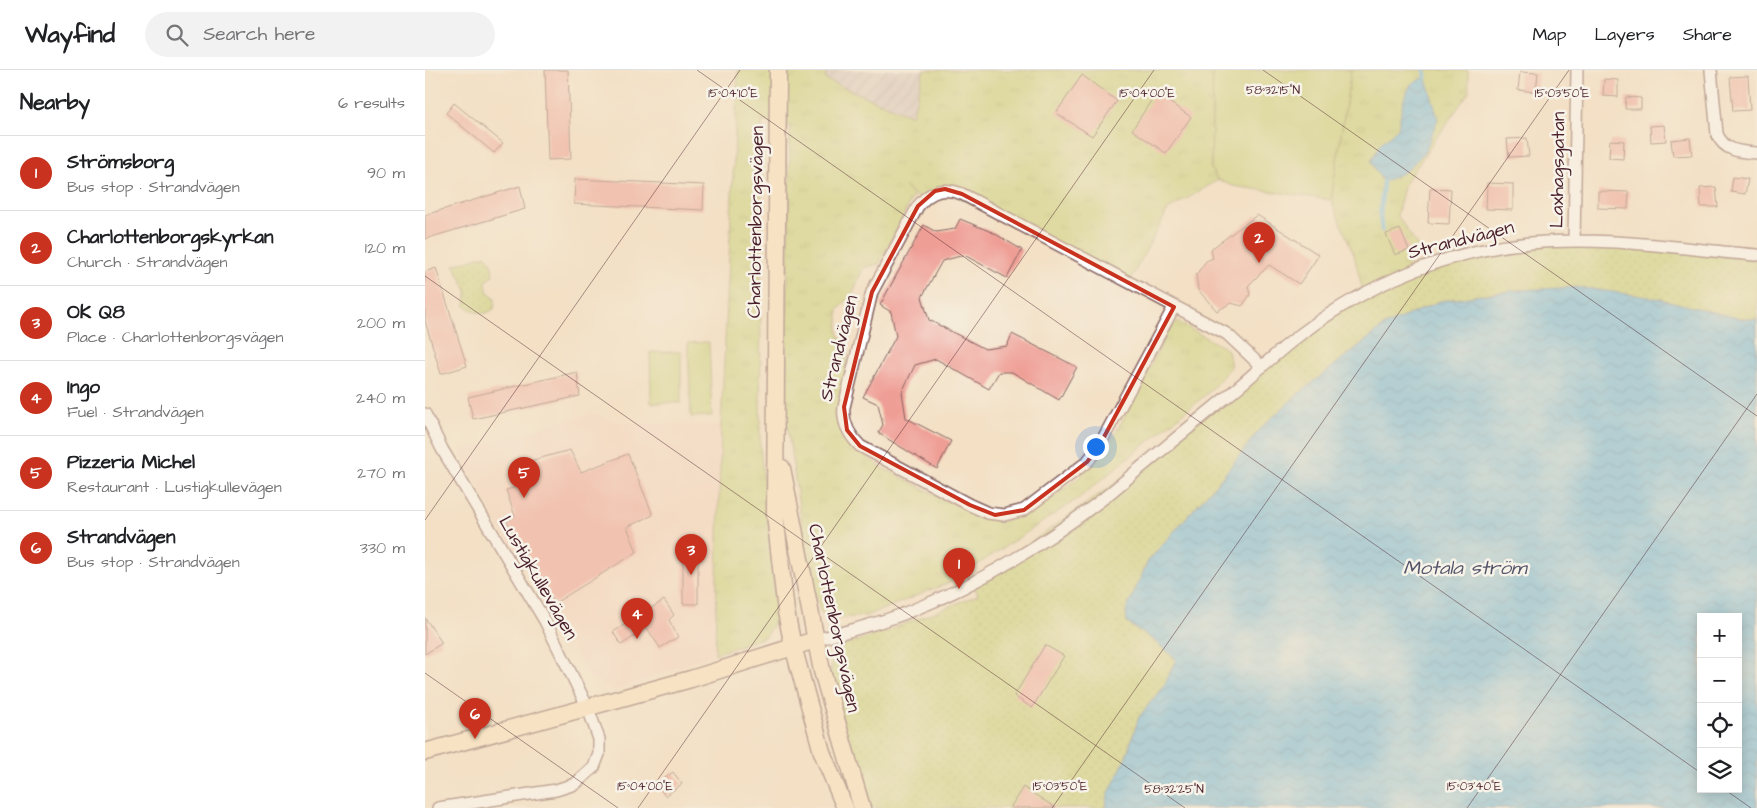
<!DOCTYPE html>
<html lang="en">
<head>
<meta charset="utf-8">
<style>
  :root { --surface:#fff; --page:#f2f2f2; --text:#202124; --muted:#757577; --line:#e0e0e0; --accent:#c8321e }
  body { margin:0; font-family:"Architects Daughter",sans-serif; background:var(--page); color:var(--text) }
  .controls { position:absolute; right:15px; bottom:15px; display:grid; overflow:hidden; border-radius:0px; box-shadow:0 2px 12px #0003 }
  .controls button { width:45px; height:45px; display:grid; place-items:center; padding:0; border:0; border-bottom:1px solid var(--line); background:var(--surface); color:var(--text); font:25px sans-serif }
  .you { position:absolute; left:670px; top:376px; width:18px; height:18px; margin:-12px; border:4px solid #fff; border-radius:50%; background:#1a73e8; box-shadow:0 0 0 8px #1a73e833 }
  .badge { display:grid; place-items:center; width:32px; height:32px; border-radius:50%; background:var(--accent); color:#fff; font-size:16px; font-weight:700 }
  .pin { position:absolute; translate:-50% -41px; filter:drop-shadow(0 1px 2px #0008) }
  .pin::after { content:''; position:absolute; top:26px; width:18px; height:15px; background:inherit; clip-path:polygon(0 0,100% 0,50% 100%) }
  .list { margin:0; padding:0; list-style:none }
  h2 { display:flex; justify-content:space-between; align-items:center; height:65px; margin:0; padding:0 20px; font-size:21px }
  h2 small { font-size:16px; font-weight:400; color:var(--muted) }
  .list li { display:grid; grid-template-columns:32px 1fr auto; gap:15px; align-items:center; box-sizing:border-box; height:75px; padding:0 20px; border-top:1px solid var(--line) }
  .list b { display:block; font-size:19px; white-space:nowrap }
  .list p { margin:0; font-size:16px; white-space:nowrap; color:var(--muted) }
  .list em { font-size:16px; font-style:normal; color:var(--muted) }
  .icon { flex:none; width:28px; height:28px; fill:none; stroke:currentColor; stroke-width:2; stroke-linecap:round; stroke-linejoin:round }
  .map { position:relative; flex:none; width:1332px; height:738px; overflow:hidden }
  header { display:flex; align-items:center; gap:30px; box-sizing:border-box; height:70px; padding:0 25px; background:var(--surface); border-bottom:1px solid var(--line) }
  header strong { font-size:24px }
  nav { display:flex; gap:28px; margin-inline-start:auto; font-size:18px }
  .search { width:350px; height:45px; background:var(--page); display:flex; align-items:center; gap:12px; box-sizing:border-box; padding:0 18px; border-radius:28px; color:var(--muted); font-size:19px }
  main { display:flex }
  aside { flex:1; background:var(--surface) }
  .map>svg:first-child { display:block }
  .built { fill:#f5d3c1 }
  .industrial { fill:url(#industrial-furrows) }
  .grass { fill:url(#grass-tufts); stroke:#887850 }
  .park { fill:url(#park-dots); stroke:#887850 }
  .garden { fill:#c5d274; stroke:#887850 }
  .water { fill:url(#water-waves); stroke:#596c87; fill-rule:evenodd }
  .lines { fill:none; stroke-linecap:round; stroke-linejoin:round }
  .stream { stroke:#68b9e3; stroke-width:4.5 }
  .building { fill:#ef9e95 }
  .street-casing { stroke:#856361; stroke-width:14 }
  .secondary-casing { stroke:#856361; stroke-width:19 }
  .street { stroke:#fff; stroke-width:11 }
  .secondary { stroke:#fce6c4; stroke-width:16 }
  .marked { fill:none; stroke:#c8321e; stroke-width:4; stroke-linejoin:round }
  .ticks { fill:none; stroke:#4a1f2b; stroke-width:1; stroke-opacity:0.45 }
  .labels { text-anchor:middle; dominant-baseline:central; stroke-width:5; stroke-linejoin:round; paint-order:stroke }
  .street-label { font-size:19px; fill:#4a1f2b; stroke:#f7f3e8 }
  .water-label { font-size:20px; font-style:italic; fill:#54556b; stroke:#f7f3e8 }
  .ticks-label { font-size:12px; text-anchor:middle; fill:#4a1f2b; stroke:#f7f3e8; stroke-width:5; stroke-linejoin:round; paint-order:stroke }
</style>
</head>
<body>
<header>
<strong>Wayfind</strong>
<div class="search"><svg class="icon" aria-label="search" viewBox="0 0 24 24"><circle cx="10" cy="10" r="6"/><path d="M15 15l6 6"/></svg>Search here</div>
<nav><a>Map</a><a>Layers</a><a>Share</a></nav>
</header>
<main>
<aside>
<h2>Nearby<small>6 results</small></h2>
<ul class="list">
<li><span class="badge">1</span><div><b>Strömsborg</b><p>Bus stop · Strandvägen</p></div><em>90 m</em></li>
<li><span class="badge">2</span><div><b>Charlottenborgskyrkan</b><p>Church · Strandvägen</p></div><em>120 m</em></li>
<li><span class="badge">3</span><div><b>OK Q8</b><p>Place · Charlottenborgsvägen</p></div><em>200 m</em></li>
<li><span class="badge">4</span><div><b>Ingo</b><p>Fuel · Strandvägen</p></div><em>240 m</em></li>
<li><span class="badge">5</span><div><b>Pizzeria Michel</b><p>Restaurant · Lustigkullevägen</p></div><em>270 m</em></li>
<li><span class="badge">6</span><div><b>Strandvägen</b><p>Bus stop · Strandvägen</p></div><em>330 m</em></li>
</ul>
</aside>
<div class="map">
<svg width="1332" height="738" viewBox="0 0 1332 738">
  <defs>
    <pattern id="industrial-furrows" width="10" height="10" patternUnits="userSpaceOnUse" patternTransform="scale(1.25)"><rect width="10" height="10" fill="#d1c0bc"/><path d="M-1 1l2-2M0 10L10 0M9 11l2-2" fill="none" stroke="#b5a5a2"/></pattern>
    <pattern id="grass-tufts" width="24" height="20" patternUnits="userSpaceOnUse" patternTransform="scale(1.25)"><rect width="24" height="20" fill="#c5d274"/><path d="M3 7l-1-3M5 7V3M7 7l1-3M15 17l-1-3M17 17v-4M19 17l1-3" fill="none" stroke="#abb465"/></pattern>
    <pattern id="park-dots" width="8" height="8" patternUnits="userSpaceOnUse" patternTransform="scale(1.25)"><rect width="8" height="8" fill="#c5d274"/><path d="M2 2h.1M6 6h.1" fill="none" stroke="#abb465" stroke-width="1.8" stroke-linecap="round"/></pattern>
    <pattern id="water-waves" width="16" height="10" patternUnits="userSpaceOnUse" patternTransform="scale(1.25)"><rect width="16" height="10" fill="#68b9e3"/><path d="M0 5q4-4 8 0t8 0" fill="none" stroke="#5896b8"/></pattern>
  </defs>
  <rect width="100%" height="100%" fill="#f7f3e8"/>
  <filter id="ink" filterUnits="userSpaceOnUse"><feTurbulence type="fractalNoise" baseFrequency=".02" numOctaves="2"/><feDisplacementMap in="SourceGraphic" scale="10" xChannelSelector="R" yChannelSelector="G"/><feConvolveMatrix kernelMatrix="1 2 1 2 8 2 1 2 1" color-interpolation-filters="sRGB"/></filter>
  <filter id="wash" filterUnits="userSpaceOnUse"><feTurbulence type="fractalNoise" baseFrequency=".0096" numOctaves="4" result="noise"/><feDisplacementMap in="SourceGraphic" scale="20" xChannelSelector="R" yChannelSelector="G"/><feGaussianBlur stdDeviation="1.12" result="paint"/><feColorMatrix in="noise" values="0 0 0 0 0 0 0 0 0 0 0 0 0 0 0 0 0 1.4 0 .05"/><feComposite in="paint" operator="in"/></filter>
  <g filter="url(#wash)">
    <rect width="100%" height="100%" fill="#f3e0c5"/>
    <path class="built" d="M167,343L191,352L296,355L290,584L189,621L162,605L127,539L73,455L35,381Z"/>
    <path class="industrial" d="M401,0H499L487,46L401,10Z"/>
    <path class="grass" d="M313,0H401V10L487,46L499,0H788L786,99L793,110L743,140L702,216L520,119L496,131L479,116L488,126L454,194L438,198L428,223L413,240V263L423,283L414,348L416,360L424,373L454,396L558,449L579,451L601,445L621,433L651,410L681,380L716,317L744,257L753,252L803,280L806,297L783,323L654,428L526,512L441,546L405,549L395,541L384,502L361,349L365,56L337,51L335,375L352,548L340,567L290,584L296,355Z
      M926,0H1043L1044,22L980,113L972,145L993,177L977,208L939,226L929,185L906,130Z"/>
    <path class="park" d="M1149,171L1332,190V250L1093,220L1015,231L959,256L872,325L836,358L799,405L723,491L701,541L702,553L727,569L751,589L740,614L714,647L700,690L683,725L681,738H446L405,611L407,588L419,575L459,562L553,525L548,513L730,385L891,253L952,219L1041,185Z
      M60,185L66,191L68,205L61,211L62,221L70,228L69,239C57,247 52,243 40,236L42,221L29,195Z"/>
    <path class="garden" d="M788,0H926L906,130L808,116L793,110L786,99Z
      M284,272L287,346L266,347L263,273Z
      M225,282H256V333H226Z"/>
    <path class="water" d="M1001,7L1013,49L1000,82L981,101L958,112L946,92L955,74L973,58L978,31L986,14Z
      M1152,217L1231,228L1313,248L1332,250V738H681L683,725L700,690L714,647L740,614L751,589L727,569L702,553L701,541L723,491L799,405L836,358L872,325L959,256L1015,231L1093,220ZM1276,547H1313V719H1276Z"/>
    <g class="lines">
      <path class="stream" d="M1000,0L1001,7
        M957,160L955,147L958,112"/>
    </g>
    <g id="blocks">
      <path class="building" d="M120,0H143L146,89L123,90Z
        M1095,2L1113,3L1111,22L1093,20Z
        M657,5L692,31L667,66L631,43Z
        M1323,6L1325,40L1308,41L1305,7Z
        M1179,9L1193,10V27L1178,26Z
        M731,23L766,47L741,83L707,60Z
        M1201,27L1216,28V39H1200Z
        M29,33L78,73L69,83L21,43Z
        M1239,55L1241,71L1226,72L1225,56Z
        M1102,68L1104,86L1084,87L1082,69Z
        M1265,68L1267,85L1248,86L1246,70Z
        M1185,70L1199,71L1198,89L1184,88Z
        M1308,107L1323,109L1320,124L1306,122Z
        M150,109L279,115L278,140L149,134Z
        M1062,113L1088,114V140L1061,139Z
        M95,116L100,139L0,169V145Z
        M1291,117L1293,137H1276L1275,118Z
        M1005,118L1026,119L1024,154L1003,153Z
        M1173,121L1204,122L1203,139L1173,138Z
        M832,145L894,185L874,214L844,195L823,216L825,225L817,236L806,233L792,241L773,220L771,205L781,191L788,188L786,179Z
        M535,149L569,163L597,180L582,208L539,185L517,191L497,227L504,250L560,279L582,276L587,264L652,297L634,330L587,302H574L564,319L511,289L490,295L477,322L481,348L526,371L512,399L453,363L458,355L453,334L438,327L471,266L466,242L455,235L499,155L511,162L530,159Z
        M975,159L984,180L970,185L961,164Z
        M11,198L42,296L16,304L0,251V202Z
        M152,302L155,326L48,349L43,327Z
        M145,380L156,402L203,384L228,445L202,457L212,482L130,533L115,512L82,451L90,446L81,420L112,411L105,391Z
        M258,475H273V534H258Z
        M239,530L249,545L244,550L253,567L235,578L222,558L196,575L188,562Z
        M0,548L17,573L0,584Z
        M620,575L639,586L607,638L589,626Z
        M248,702L257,714L240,726L232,714Z
        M598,717L631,738H585Z"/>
    </g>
  </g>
  <g filter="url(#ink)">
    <use href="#blocks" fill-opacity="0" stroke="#856361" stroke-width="1"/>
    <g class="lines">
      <g class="street-casing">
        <path id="street" d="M1286,0L1292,64C1299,81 1315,82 1332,83
          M1149,171L1152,0
          M749,237L673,378L662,392L599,440L579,445L563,443L545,435L435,376C424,365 417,353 419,337L447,222L493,136C506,120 519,117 537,124L802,264L837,297
          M0,344L17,379L120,551L163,638L174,669V684L169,697L150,714L131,720L13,738
          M390,570C419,562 449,555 478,544C549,517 618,475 679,428C720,394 762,359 804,325C828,305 851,283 876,264C942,214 1023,180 1106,173C1181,166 1257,179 1332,185"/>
      </g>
      <g class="secondary-casing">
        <path id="secondary" d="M353,0L350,444L361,542L368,576L397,682L420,738
          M357,398L397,601L437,738
          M0,682L266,609L390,570"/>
      </g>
      <use href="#street" class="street"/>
      <use href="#secondary" class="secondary"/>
    </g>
  </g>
  <path d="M0 0H1332V738H0ZM520,119L537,124L749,237L673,378L662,392L599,440L570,445L545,435L435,376L422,360L419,337L447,222L493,136L510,121Z" fill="#f3e0c5" fill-opacity=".55" fill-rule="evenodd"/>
  <path class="marked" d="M520,119L537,124L749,237L673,378L662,392L599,440L570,445L545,435L435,376L422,360L419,337L447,222L493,136L510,121Z"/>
  <path class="ticks" d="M272,0L1276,703M838,0L1332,346M0,206L760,738M0,450L315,0M0,603L193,738M1299,719L1326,738M213,738L729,0M627,738L1144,0M1042,738L1332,324"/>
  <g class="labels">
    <g class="street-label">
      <text transform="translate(1133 100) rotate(-89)">Laxhagsgatan</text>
      <text transform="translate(331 152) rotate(-89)">Charlottenborgsvägen</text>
      <text transform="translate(1036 170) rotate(-14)">Strandvägen</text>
      <text transform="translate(414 278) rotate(-76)">Strandvägen</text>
      <text transform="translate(113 508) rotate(60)">Lustigkullevägen</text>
      <text transform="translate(409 548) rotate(78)">Charlottenborgsvägen</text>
    </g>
    <g class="water-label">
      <text x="1040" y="498">Motala ström</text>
    </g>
  </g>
  <g class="ticks-label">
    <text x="848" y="24">58°32'15"N</text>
    <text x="308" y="27">15°04'10"E</text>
    <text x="722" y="27">15°04'00"E</text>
    <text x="1137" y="27">15°03'50"E</text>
    <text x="220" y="720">15°04'00"E</text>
    <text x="635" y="720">15°03'50"E</text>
    <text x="1049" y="720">15°03'40"E</text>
    <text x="749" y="723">58°32'25"N</text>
  </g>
</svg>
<div class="controls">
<button>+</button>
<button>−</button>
<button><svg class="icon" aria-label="locate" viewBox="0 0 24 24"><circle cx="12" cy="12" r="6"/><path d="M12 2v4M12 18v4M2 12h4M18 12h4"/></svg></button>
<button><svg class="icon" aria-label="layers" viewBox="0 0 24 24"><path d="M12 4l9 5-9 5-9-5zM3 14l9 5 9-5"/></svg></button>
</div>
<div class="you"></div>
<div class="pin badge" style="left:534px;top:519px">1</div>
<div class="pin badge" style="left:834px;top:193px">2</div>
<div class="pin badge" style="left:266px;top:505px">3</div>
<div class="pin badge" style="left:212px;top:569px">4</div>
<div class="pin badge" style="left:99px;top:428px">5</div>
<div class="pin badge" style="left:50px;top:669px">6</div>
</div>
</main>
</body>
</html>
